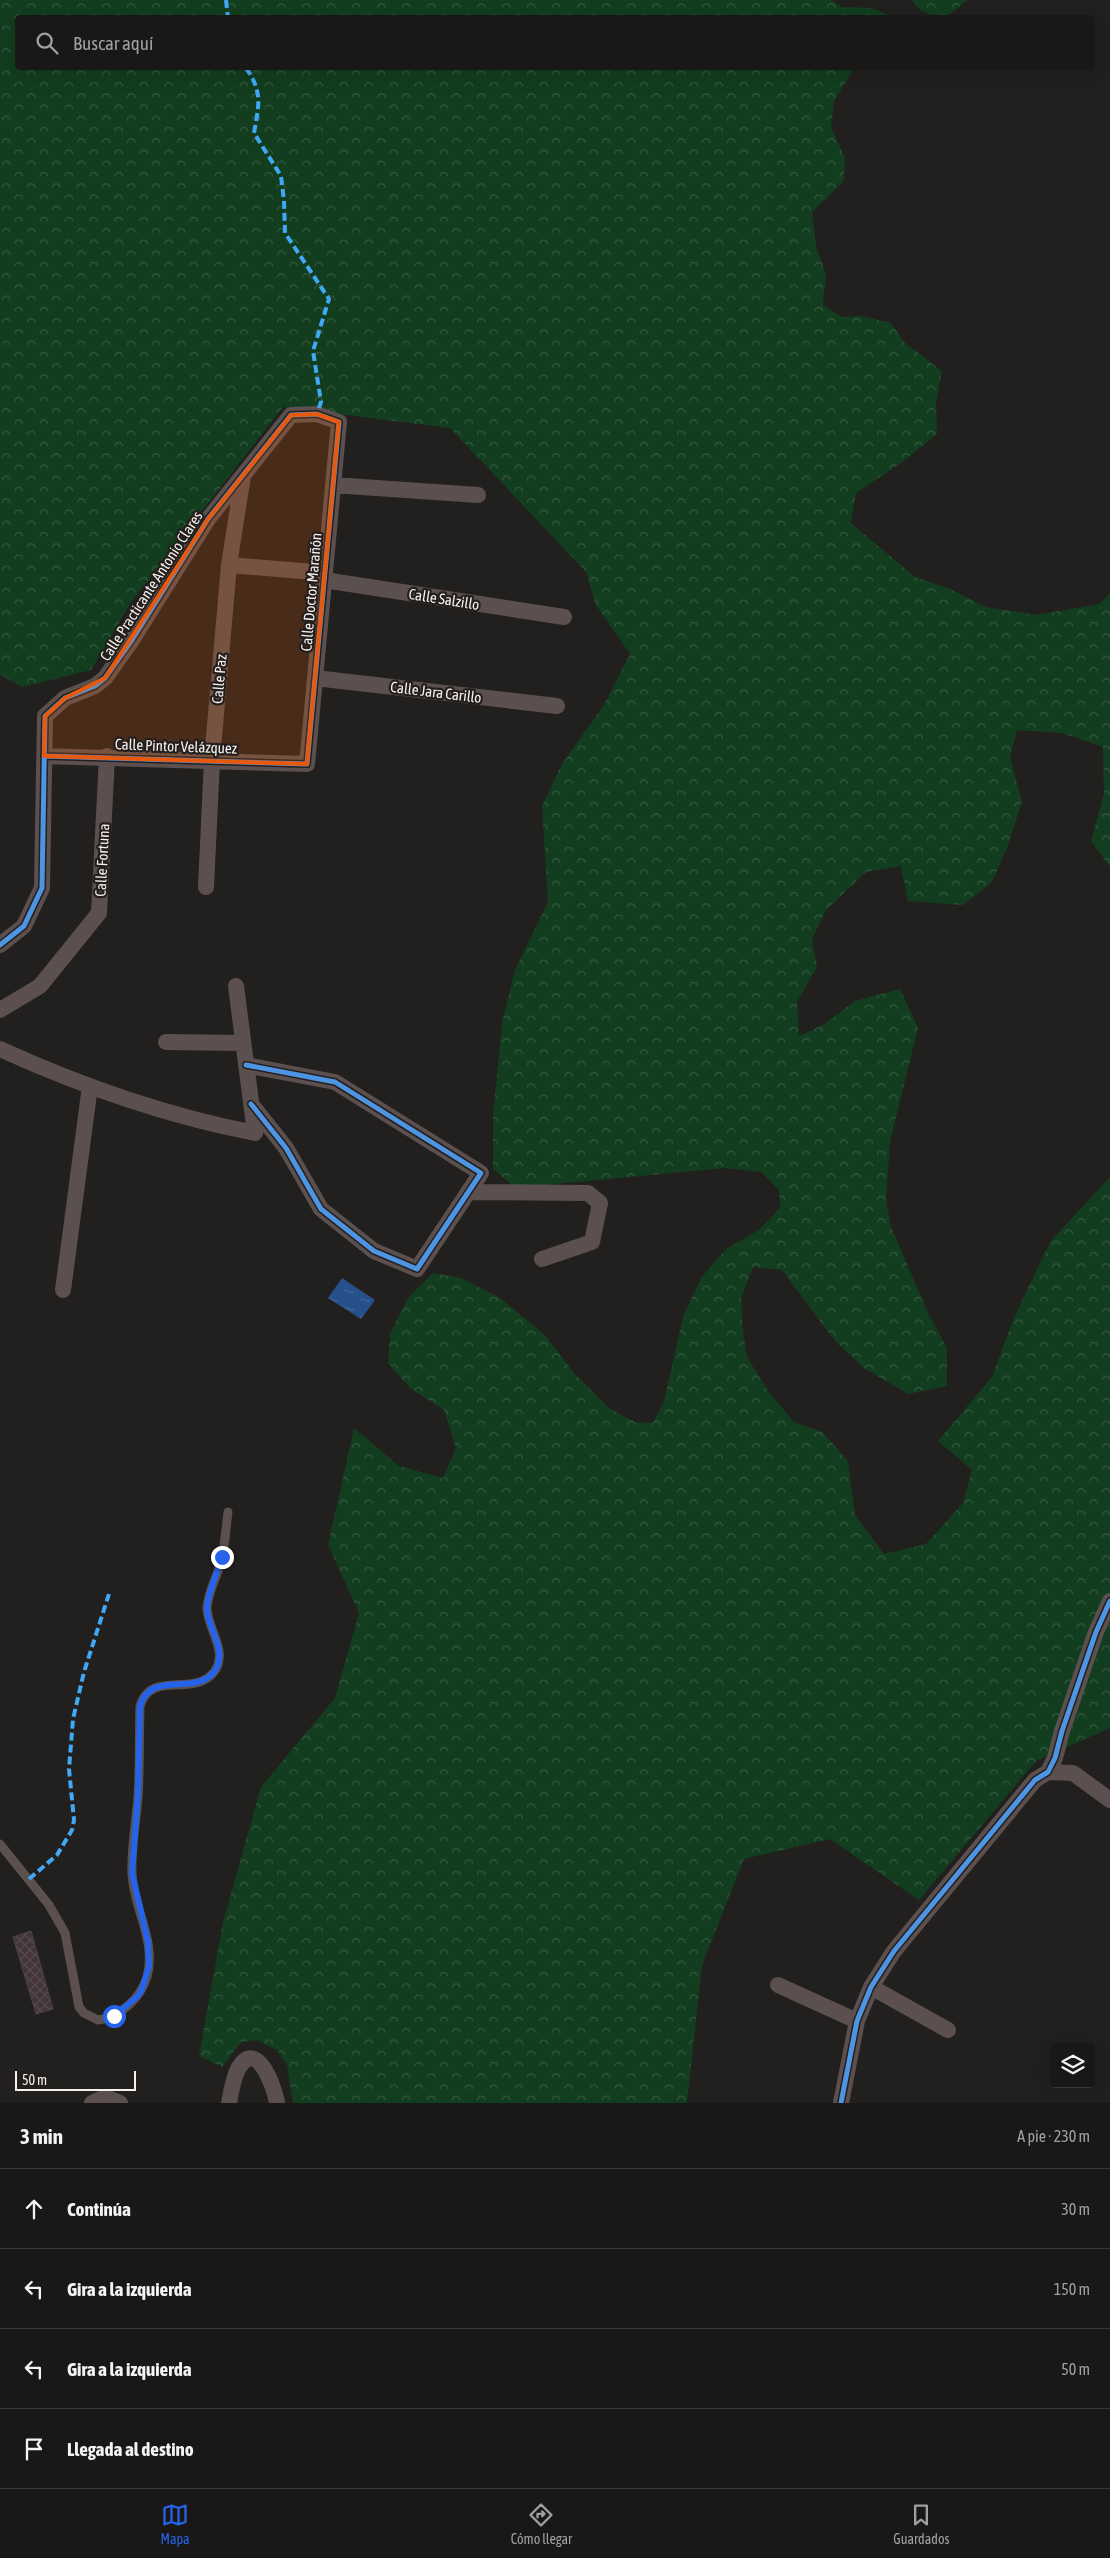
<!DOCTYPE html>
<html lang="es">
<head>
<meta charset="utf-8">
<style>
  :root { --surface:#1a1816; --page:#23211f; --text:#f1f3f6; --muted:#9fa0a1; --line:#383735; --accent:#2563eb }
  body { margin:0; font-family:"Asap Condensed",sans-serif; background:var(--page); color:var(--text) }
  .controls { position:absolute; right:15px; bottom:15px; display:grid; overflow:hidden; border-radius:5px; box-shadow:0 5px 20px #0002 }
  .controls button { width:45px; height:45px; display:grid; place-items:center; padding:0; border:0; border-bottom:1px solid var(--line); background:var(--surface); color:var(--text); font:25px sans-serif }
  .scale { position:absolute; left:15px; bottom:12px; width:121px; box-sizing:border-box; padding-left:5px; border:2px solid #f5f1ef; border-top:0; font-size:14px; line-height:18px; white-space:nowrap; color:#f5f1ef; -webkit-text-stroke:4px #241f1c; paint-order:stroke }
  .stop { position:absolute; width:15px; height:15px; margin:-11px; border:4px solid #2563eb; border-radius:50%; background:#fff }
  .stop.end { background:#2563eb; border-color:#fff; box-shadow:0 1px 5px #0008 }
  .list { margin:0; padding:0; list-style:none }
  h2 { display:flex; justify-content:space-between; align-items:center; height:65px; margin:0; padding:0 20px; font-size:21px }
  h2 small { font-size:16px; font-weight:400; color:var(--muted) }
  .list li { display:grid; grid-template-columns:32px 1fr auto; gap:15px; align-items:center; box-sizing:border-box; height:80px; padding:0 20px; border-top:1px solid var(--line) }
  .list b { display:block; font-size:19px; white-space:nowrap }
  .list em { font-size:16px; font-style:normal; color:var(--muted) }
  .icon { flex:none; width:28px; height:28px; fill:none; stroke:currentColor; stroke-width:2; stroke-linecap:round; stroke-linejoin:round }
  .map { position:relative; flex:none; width:1110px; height:2103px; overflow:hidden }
  .search { position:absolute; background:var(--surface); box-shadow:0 5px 20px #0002; left:15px; right:15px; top:15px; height:55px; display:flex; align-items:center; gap:12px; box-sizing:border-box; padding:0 18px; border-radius:5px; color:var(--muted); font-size:19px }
  .sheet { height:385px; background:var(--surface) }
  nav { display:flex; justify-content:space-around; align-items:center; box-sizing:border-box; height:70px; border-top:1px solid var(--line); background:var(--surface); font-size:14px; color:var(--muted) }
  nav a { display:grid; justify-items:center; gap:2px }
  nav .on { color:var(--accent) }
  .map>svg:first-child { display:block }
  .forest { fill:url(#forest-crowns) }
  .water { fill:url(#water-ripples) }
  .building { fill:url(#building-cross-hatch); stroke:#484645 }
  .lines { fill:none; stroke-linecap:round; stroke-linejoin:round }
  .service { stroke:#5b504f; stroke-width:9 }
  .minor { stroke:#5b504f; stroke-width:16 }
  .quiet { stroke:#3fa9f5; stroke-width:4; stroke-dasharray:8 4; stroke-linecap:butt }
  .cycleway-casing { stroke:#241f1c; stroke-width:8 }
  .cycleway { stroke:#4d94e3; stroke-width:5 }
  .route { stroke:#2563eb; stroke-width:6 }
  .marked { fill:#e8590c; fill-opacity:0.2; stroke:#e8590c; stroke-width:4; stroke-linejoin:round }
  .labels { text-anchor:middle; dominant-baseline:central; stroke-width:4.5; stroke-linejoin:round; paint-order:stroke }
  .street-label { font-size:15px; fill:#f5f1ef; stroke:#241f1c }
</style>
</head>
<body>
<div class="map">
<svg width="1110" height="2103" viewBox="0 0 1110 2103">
  <defs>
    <pattern id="forest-crowns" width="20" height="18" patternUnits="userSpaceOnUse" patternTransform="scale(1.25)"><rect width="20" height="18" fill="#123d1e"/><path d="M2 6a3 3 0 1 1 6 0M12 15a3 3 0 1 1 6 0" fill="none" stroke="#355a3f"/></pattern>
    <pattern id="water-ripples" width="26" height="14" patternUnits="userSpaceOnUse" patternTransform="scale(1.25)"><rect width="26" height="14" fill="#26508a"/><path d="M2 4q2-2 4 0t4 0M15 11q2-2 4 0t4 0" fill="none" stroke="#466a9b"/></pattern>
    <pattern id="building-cross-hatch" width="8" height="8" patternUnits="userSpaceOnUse" patternTransform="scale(1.25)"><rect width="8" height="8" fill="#43343a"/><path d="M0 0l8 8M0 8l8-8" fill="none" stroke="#56484d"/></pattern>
  </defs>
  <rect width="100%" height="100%" fill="#22201e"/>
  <path class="forest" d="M0,0H831L842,7L872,8L893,17L18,18V68H854L834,101L831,127L845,158L844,181L812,212L816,247L826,274L823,305L842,317L861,316L891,323L904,342L942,371L936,402L937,434L901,463L856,493L851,523L915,577L950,589L986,607L1036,615L1099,604L1110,593V867L1091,841L1104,794L1103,747L1062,733L1017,730L1010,757L1022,802L1007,848L992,882L963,905L908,901L901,866L866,872L826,910L812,939L817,967L797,1002L799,1036L823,1025L855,1001L900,989L918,1028L890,1142L886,1200L891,1227L928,1313L947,1348V1386L908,1394L864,1368L835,1341L782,1270L753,1267L741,1299L743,1332L747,1357L768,1391L794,1422L822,1432L848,1461L855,1515L884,1554L926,1544L963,1503L972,1470L938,1441L992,1377L1013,1320L1050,1242L1110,1177V1728L1036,1761L919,1900L830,1839L744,1859L702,1965L687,2103H293L287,2065L277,2050L257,2040L241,2042L222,2067L199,2056L223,1922L261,1787L335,1698L359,1613L328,1545L354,1428L399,1466L443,1478L456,1448L444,1410L410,1388L388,1363L390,1334L408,1298L433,1273L461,1278L500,1298L544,1334L575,1374L609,1408L635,1422L653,1423L664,1401L683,1317L701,1278L726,1249L759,1230L780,1208L779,1190L761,1172L725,1168L544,1185H512L493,1169V1116L502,1023L515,970L548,902L542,806L562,764L604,705L630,654L596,605L586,572L450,428L283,407L132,601L91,670L22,687L0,675Z
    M912,0H967C961,4 954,13 947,15C935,19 917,11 912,0Z"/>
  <path class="water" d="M342,1278L375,1300L361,1319L328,1298Z"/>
  <path class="building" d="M31,1931L53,2009L36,2014L13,1937Z"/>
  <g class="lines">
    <path class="service" d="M0,1844L49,1905L65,1933L79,2007L84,2013L98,2020C120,2017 140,1999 147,1977C157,1941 133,1908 132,1873C131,1848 136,1822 138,1797C140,1767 139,1736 140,1706C151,1669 194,1698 214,1672C229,1652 208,1630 207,1609C207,1592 219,1574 222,1558C225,1543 226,1527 228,1512"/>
    <path class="minor" d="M333,485L478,495
      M229,565L325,573
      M324,580L564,617
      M315,678L557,706
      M206,887L212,760L229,565L243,476
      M0,945L24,926L42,888L45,716L65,698L95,686L105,678L132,640L208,519L291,415L317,414L339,422L307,764L44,756
      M0,1010L40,986L99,913L107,756
      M166,1042L243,1043
      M0,1049C81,1086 167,1116 255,1133L236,986
      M246,1065L335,1082L481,1173L417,1269L374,1251L321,1209L286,1148L251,1104
      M468,1192L588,1193L600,1203L592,1242L542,1259
      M63,1290L90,1086
      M1048,1772L1073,1773L1110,1800
      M778,1985L857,2021
      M871,1987L948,2030
      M92,2103L105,2097L120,2103
      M229,2103C231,2092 233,2079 238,2069C257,2036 275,2089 277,2103
      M841,2103L857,2021L871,1987L894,1951L1035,1780L1048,1772L1055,1758L1062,1731L1096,1632L1110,1601"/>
    <path class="quiet" d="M226,0L228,18
      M246,68C263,92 259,105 254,133L281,176L284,201L285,233L329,299L313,351L321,402L317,414
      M29,1879L57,1855L72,1830L74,1820L69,1769L73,1719L84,1672L109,1594"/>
    <g class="cycleway-casing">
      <path id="cycleway" d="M0,945L24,926L42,888L45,716L65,698L95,686L105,678L132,640L208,519L291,415L317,414L339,422L307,764L44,756
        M246,1065L335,1082L481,1173L417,1269L374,1251L321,1209L286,1148L251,1104
        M841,2103L857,2021L871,1987L894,1951L1035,1780L1048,1772L1055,1758L1062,1731L1096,1632L1110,1601"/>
    </g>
    <use href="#cycleway" class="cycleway"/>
  </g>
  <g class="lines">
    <path class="route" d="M114,2016L138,1996L142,1989L149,1966L148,1942L132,1873L138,1795L140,1706C151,1668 198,1699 216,1669C227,1649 208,1629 207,1609C207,1593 218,1573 222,1557"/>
  </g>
  <path class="marked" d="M317,414L339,422L307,764L44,756L45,716L65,698L105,678L208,519L244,474L291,415Z"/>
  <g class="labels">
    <g class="street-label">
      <text transform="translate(151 586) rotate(-57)">Calle Practicante Antonio Clares</text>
      <text transform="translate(311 592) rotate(-85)">Calle Doctor Marañón</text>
      <text transform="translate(444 599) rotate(9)">Calle Salzillo</text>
      <text transform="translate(219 679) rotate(-85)">Calle Paz</text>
      <text transform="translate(436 692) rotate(7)">Calle Jara Carillo</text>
      <text transform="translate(176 746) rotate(2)">Calle Pintor Velázquez</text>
      <text transform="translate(102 860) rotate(-87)">Calle Fortuna</text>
    </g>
  </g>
</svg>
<div class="controls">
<button><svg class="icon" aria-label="layers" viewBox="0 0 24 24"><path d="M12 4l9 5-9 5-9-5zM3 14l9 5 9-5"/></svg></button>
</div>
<div class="scale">50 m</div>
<div class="stop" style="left:114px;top:2016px"></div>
<div class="stop end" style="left:222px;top:1557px"></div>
<div class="search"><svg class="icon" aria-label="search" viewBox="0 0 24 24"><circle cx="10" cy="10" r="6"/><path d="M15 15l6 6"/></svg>Buscar aquí</div>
</div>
<section class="sheet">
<h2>3 min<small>A pie · 230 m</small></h2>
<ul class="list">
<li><svg class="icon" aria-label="ahead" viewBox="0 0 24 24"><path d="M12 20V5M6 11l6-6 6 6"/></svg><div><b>Continúa</b></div><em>30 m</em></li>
<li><svg class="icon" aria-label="left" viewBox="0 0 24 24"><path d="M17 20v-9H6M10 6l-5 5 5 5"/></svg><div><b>Gira a la izquierda</b></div><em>150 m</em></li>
<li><svg class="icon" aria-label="left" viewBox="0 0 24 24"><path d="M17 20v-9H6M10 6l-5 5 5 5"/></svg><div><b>Gira a la izquierda</b></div><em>50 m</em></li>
<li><svg class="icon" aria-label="arrive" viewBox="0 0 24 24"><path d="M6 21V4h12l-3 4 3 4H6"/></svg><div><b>Llegada al destino</b></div></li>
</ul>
</section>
<nav>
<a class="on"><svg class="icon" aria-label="map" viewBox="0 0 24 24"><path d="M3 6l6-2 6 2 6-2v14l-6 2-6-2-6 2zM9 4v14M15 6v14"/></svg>Mapa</a>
<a><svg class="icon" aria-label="directions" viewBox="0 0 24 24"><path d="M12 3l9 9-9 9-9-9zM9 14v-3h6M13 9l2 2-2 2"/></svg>Cómo llegar</a>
<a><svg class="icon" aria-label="saved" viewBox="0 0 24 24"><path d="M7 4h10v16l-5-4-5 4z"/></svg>Guardados</a>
</nav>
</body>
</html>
